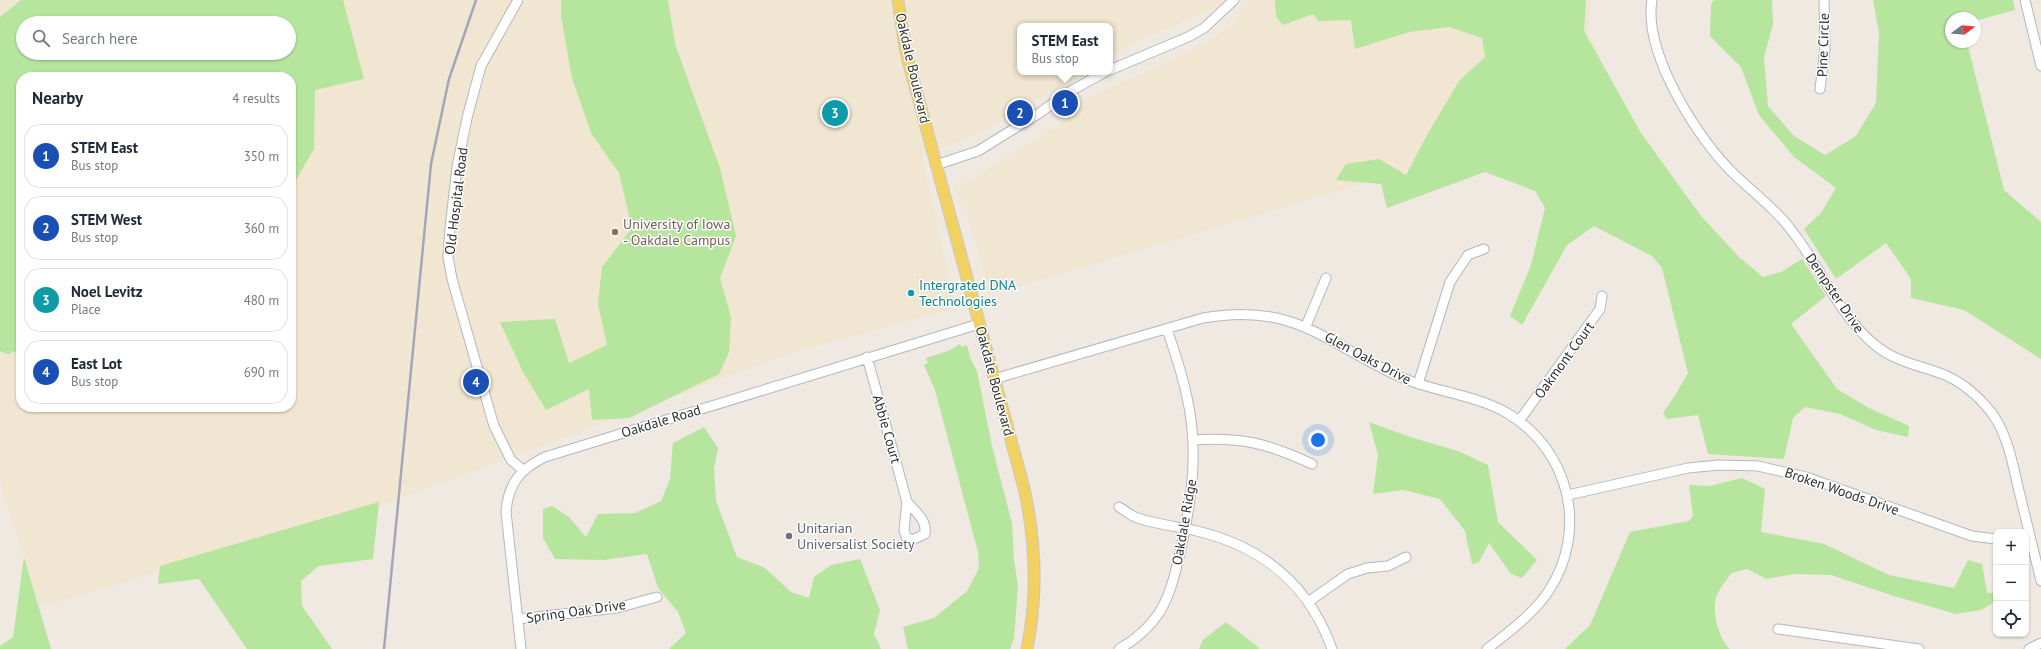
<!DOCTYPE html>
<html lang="en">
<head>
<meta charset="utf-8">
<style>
  :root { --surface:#fff; --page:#f2f2f3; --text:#1f2937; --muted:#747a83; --line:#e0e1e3; --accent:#2563eb }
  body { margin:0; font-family:"PT Sans",sans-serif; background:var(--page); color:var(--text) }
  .controls { position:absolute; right:12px; bottom:12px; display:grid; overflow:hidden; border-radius:8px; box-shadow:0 1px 3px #0004 }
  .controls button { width:36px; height:36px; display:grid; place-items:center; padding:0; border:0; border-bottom:1px solid var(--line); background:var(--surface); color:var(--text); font:20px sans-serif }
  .compass { position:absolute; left:1945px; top:12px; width:36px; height:36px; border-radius:50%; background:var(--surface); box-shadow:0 1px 3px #0004; rotate:74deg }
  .you { position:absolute; left:1318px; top:440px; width:14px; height:14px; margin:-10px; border:3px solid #fff; border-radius:50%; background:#1a73e8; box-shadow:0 0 0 6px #1a73e833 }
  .badge { display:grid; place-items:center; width:26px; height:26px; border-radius:50%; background:var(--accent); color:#fff; font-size:13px; font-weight:700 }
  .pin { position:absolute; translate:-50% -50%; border:2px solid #fff; box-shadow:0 1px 4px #0006 }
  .popup { position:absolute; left:1017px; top:23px; width:96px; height:52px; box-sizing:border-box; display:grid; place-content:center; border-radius:8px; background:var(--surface); filter:drop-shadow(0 1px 3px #0005); font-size:13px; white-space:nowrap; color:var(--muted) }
  .popup b { font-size:15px; color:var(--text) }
  .popup::after { content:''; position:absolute; left:50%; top:100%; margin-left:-8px; border:8px solid transparent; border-top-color:var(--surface) }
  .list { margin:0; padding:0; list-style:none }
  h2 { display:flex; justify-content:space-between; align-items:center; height:52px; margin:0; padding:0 16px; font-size:17px }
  h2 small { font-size:13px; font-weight:400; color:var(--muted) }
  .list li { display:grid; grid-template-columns:26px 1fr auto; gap:12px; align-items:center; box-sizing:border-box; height:64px; margin:0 8px 8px; padding:0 8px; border:1px solid var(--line); border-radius:16px }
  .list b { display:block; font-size:15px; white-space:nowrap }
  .list p { margin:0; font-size:13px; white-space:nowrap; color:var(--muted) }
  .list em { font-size:13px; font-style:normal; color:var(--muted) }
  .icon { flex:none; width:22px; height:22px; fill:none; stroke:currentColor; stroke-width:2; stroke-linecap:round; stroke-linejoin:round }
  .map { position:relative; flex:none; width:2041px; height:649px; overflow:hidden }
  .search { position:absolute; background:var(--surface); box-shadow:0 1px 3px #0004; left:16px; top:16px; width:280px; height:44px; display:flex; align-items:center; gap:10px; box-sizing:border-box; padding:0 14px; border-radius:22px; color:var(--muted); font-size:15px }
  .panel { position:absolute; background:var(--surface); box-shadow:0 1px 3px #0004; left:16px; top:72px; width:280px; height:340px; border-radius:16px }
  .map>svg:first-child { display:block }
  .education { fill:#f0e6d1; fill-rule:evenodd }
  .green { fill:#b6e59e; fill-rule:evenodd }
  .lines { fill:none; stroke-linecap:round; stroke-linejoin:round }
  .minor-casing { stroke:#b4b7c1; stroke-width:11 }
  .major-casing { stroke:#c9c9c9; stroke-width:13 }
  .minor { stroke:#fff; stroke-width:9 }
  .major { stroke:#f2d163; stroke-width:11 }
  .rail { stroke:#a3a6b8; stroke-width:2.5 }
  .education-dot { fill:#8d6e63; stroke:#fff; stroke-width:1.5 }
  .culture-dot { fill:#0f9aa8; stroke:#fff; stroke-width:1.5 }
  .worship-dot { fill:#6b7280; stroke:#fff; stroke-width:1.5 }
  .labels { text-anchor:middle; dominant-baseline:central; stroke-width:3; stroke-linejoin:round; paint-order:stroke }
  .street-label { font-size:14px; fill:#2e2e2e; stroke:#fff }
  .education-label { font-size:14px; fill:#785e54; stroke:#fff; text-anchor:start }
  .culture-label { font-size:14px; fill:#0d838f; stroke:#fff; text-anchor:start }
  .worship-label { font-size:14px; fill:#5b616d; stroke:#fff; text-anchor:start }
</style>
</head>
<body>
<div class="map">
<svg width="2041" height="649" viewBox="0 0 2041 649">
  <rect width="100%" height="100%" fill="#efe9e1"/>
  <path class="education" d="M0,0H1234L1135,42L1110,57V26H1020V72H1085L986,130L922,156L955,308L791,353L374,508L40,607L0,482ZM23,23H289V53H23ZM21,77H291V407H21Z
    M1251,0H1591L1588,31L1623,109L1448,158L990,295L967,212L953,188L967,182L1064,122L1089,98L1180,56L1218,35L1232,24Z"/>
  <path class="green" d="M21,0H343L364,79L315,90L314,149L296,180L291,181V77H21V349L8,354L0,351V17ZM23,23H289V53H23Z
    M561,0H668L675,44L720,168L736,236L720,278L731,317L729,352L719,374L629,418L592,420L589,389L546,410L523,372L500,322L555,319L569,363L607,345L598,304L602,267L632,228L619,173L591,133L572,78L561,16Z
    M1275,0H1586L1584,31L1641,133L1701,216L1739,257L1763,277L1781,272L1802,259L1826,296L1791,324L1837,389L1869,408L1909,426L1908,437L1876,430L1840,414L1805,407L1793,418L1784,459L1708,454L1698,415L1667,419L1663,413L1674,397L1688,373L1662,268L1652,256L1594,226L1567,245L1522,325L1510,316L1531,265L1545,208L1535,191L1485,172L1387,208L1381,184L1336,180L1346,164L1379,159L1406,175L1427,135L1459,81L1485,57L1482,38L1449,27L1409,32L1355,49L1351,20L1318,21L1313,14L1283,25L1276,17Z
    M1714,0H1772L1773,24L1764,58L1768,106L1794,136L1825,155L1856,136L1876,103L1879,33L1873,0H2013L2015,10L1975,21V18H1951V42H1967L2004,190L2041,222V359L1964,310L1911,298V279L1886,243L1836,279L1804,229L1821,213L1836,188L1794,157L1759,115L1741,67L1710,36L1711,4Z
    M960,344L962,347L967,345L971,360L977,371L992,446L1012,523L1014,560L1018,587L1014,638L1010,649H908L903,627L934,618L967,591L979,568L978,552L935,390L924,365L928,363L926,358L948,351Z
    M1369,422L1410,437L1458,451L1488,465L1498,522L1537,560L1522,578L1511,574L1489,543L1479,562L1472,564L1465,531L1440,499L1403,490L1373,494L1378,455Z
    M704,427L718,448L714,469L716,501L737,557L765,568L791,592L809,598L814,577L831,565L860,559L880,610L874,634L881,649H669L686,633L678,612L658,588L647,554L604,560L555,559L543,538V509L552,506L569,517L586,537L598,514L635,513L661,501L670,479L673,443Z
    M1742,478L1765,489L1761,532L1824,544L1889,575L1954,588L1968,560L1982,564L1987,593H1996V601L1981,610L1956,614L1894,596L1831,575L1793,574L1767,579L1747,569L1731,573C1727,580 1718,590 1716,598C1712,612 1719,640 1730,649H1565L1590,625L1630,532L1689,521L1693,516L1689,485L1710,486Z
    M379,502L373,559L319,566L301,581L302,606L332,649H247L199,579L158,584L160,566Z
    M24,557L51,649H0V646L13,637Z
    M1226,622L1258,647L1259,649H1199L1203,640Z"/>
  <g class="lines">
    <g class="minor-casing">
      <path id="minor" d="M518,0L481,66L467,118L457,167L450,228L448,257L452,279L494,426L511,460L523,470
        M1652,0C1643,53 1698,140 1735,175C1756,195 1778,211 1795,235C1822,271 1840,316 1875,345C1897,363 1920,365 1945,375C1963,383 1979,397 1991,412C2009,436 2013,467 2020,495C2027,524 2034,552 2041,581
        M2025,0L2041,66
        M1110,70L1188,37L1204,28L1234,0
        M1820,89L1825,49L1824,0
        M936,165L978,151L1038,114L1069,92L1105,72
        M1306,326L1326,278
        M867,357L907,502L904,530L906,537L912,540L925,534C927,520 916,512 907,502
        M994,379L1203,318C1294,302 1323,341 1398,376C1433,392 1474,394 1507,413C1570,450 1589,531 1548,592C1533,614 1508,633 1487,649
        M1418,384L1450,282L1468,255L1484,249
        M1519,421L1600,309L1602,296
        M1193,440C1242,437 1267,443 1312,464
        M1568,495L1688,468L1719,465L1758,466L1806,477L1972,536L1996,539
        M1119,507C1124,510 1129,514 1135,517C1149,523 1180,527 1197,531C1263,547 1309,584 1332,649
        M1308,602L1348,574L1367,568L1388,566L1406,557
        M518,619L617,608L657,597
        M1778,629L1919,649
        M521,649L506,512C508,484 520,469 545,457L979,324
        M1119,649C1135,640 1149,628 1159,613C1171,594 1175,573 1180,553C1190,508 1197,465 1191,420C1187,389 1177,359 1167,329
        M2029,649L2041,643"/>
    </g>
    <g class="major-casing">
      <path id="major" d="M898,0L906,53L1024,488C1036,542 1038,595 1027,649"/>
    </g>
    <use href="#minor" class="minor"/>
    <use href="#major" class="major"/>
    <path class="rail" d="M384,649L431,164L449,79L476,0"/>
  </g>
  <circle class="education-dot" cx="615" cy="232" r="4"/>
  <circle class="culture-dot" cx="911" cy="293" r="4"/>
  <circle class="worship-dot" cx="789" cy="536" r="4"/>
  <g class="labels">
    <g class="street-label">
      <text transform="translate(1823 45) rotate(-88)">Pine Circle</text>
      <text transform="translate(913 68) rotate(77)">Oakdale Boulevard</text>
      <text transform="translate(456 201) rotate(-83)">Old Hospital Road</text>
      <text transform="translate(1835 293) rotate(56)">Dempster Drive</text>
      <text transform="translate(1368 358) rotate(28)">Glen Oaks Drive</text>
      <text transform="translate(1564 360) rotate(-54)">Oakmont Court</text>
      <text transform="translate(995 381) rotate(75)">Oakdale Boulevard</text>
      <text transform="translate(661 421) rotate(-17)">Oakdale Road</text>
      <text transform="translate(887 429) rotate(74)">Abbie Court</text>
      <text transform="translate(1842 491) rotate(19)">Broken Woods Drive</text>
      <text transform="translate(1184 522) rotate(-80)">Oakdale Ridge</text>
      <text transform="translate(576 611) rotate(-8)">Spring Oak Drive</text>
    </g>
    <g class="education-label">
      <text x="623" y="224">University of Iowa<tspan x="623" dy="16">- Oakdale Campus</tspan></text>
    </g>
    <g class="culture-label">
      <text x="919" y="285">Intergrated DNA<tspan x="919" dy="16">Technologies</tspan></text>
    </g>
    <g class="worship-label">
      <text x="797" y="528">Unitarian<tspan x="797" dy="16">Universalist Society</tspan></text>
    </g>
  </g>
</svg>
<div class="controls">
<button>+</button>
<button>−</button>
<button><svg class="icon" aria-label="locate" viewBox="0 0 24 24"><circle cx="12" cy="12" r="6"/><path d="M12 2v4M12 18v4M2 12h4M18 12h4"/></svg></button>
</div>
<svg class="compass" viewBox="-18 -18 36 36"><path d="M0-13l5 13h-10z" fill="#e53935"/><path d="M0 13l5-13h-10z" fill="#747a83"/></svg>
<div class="you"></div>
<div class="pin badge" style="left:1065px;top:103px;background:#1a4fb4">1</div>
<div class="popup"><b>STEM East</b>Bus stop</div>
<div class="pin badge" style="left:1020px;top:113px;background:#1a4fb4">2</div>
<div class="pin badge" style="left:835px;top:113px;background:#0f9aa8">3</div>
<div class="pin badge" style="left:476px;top:382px;background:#1a4fb4">4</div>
<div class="search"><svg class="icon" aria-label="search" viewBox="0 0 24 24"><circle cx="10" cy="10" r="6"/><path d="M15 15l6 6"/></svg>Search here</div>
<section class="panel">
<h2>Nearby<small>4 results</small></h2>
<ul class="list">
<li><span class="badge" style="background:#1a4fb4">1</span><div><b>STEM East</b><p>Bus stop</p></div><em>350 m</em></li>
<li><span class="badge" style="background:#1a4fb4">2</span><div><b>STEM West</b><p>Bus stop</p></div><em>360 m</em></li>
<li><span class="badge" style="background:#0f9aa8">3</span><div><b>Noel Levitz</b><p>Place</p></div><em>480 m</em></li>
<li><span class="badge" style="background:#1a4fb4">4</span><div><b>East Lot</b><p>Bus stop</p></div><em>690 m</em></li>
</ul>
</section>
</div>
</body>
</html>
